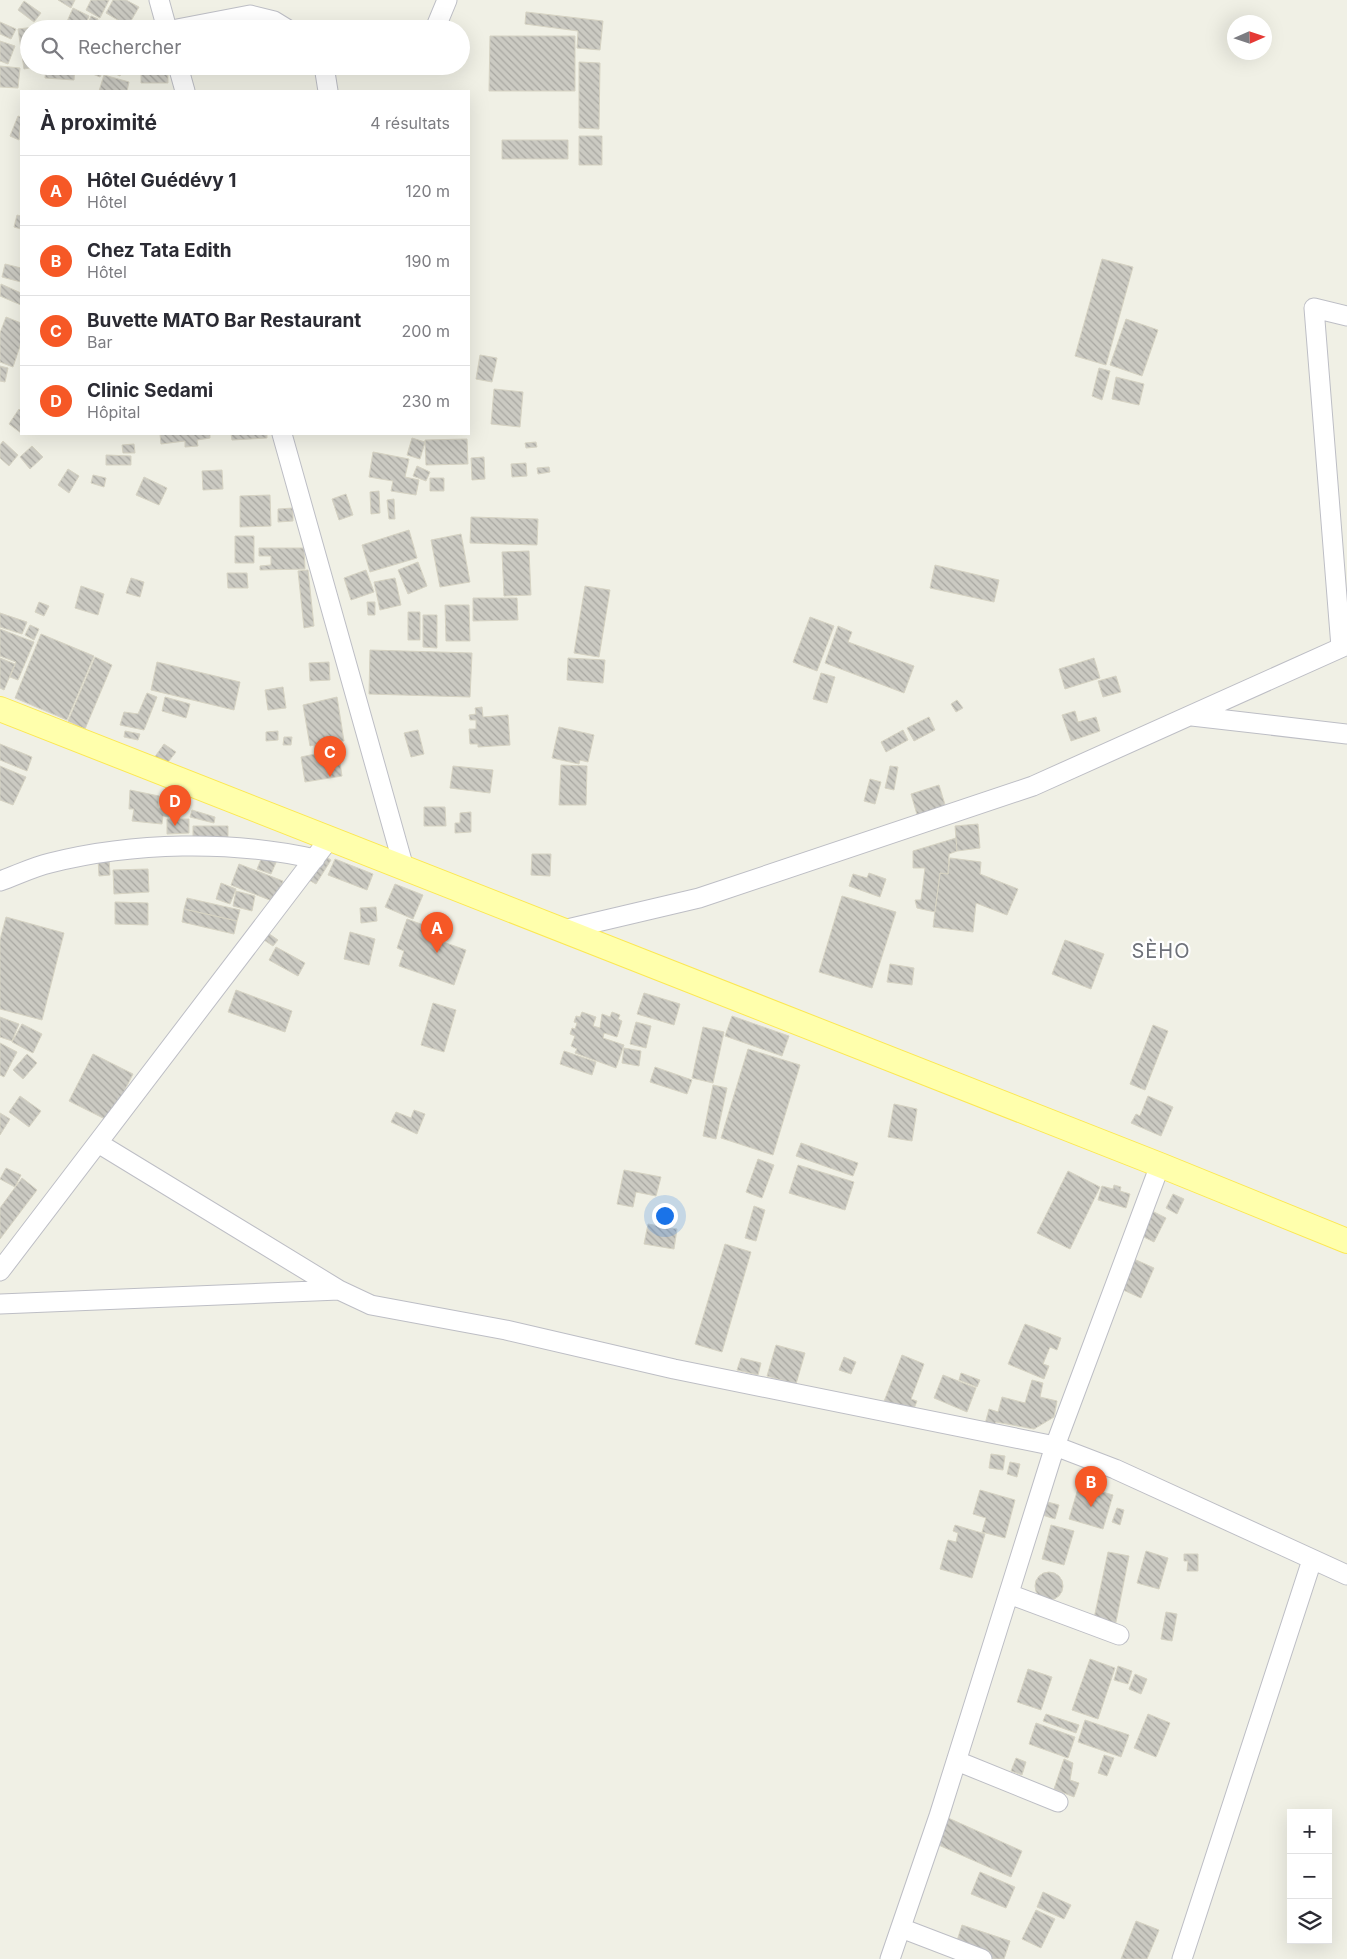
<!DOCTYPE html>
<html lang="fr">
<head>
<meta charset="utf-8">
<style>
  :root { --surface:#fff; --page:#f7f7f7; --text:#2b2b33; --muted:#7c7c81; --line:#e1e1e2; --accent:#f65826 }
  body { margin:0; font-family:Inter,sans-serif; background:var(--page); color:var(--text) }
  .controls { position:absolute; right:15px; bottom:15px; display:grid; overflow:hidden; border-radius:0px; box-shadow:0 5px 20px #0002 }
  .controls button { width:45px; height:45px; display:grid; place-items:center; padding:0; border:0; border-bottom:1px solid var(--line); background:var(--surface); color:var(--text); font:25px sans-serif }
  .compass { position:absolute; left:1227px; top:15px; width:45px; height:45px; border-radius:50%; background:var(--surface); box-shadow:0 5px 20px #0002; rotate:87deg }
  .you { position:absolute; left:664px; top:1215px; width:18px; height:18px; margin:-12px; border:4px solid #fff; border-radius:50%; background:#1a73e8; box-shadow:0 0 0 8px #1a73e833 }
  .badge { display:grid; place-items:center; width:32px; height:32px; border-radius:50%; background:var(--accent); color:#fff; font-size:16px; font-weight:700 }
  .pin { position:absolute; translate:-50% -41px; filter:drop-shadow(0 1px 2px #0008) }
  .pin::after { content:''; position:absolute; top:26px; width:18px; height:15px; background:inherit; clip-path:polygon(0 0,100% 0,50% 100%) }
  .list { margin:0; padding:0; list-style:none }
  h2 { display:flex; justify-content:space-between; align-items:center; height:65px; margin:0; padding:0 20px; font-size:21px }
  h2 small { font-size:16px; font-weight:400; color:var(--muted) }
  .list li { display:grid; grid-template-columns:32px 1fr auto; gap:15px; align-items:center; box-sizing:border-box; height:70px; padding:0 20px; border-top:1px solid var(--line) }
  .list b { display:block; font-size:19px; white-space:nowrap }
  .list p { margin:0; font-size:16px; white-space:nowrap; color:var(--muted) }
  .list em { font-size:16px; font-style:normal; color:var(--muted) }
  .icon { flex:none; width:28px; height:28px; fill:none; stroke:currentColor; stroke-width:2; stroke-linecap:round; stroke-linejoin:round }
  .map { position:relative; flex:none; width:1347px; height:1959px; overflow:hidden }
  .search { position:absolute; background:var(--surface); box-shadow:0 5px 20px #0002; left:20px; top:20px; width:450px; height:55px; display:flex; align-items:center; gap:12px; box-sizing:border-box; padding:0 18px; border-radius:28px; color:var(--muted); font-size:19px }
  .panel { position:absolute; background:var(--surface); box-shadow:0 5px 20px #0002; left:20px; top:90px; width:450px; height:345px; border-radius:0px }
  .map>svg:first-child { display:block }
  .building { fill:url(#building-back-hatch); stroke:#d6d3c3 }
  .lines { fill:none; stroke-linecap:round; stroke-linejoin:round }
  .minor-casing { stroke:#bdbec5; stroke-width:21 }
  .major-casing { stroke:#fce853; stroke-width:26 }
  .minor { stroke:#fff; stroke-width:19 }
  .major { stroke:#ffffac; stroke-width:24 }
  .labels { text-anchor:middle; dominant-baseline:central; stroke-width:4.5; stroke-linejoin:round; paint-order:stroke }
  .quarter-label { font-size:20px; letter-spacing:1px; fill:#6e7179; stroke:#fff }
</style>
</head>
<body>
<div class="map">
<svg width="1347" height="1959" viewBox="0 0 1347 1959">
  <defs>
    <pattern id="building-back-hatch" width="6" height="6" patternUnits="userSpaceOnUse" patternTransform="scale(1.25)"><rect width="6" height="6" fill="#cbcac2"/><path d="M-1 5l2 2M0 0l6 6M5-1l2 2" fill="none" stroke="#a8a7a1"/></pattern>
  </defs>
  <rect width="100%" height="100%" fill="#f0f0e5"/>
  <path class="building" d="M58,0H75L71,8Z
    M91,0H109L100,18L86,10Z
    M113,0H126L139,7L128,26L106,13Z
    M24,1L41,13L34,22L18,10Z
    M73,8L89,16L84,29L65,26Z
    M526,12L603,21L600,50L577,48L578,31L525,24Z
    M91,16L98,19L94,29H86Z
    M0,22L16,29L11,39L0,34Z
    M113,22L129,29H111Z
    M35,27V29H29V66H40L24,69L18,29Z
    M490,36H575V91H489Z
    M0,41L15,46L8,64L0,61Z
    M579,62L600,63L599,129L579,128Z
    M0,66L20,68L18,88L0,87Z
    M46,66H75L74,80L45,78Z
    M85,66H93L103,71L100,77L83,70Z
    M98,66H124L120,76Z
    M141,66H168V83H141Z
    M104,75L129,82L127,91H99Z
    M18,116L21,117L19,140L10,136Z
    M579,136H602V165H579Z
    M502,140H568V159H502Z
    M17,215L21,216V229L14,227Z
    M1102,259L1133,267L1106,365L1075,356Z
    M5,264L21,268V282L2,277Z
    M1,284L21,293V305L0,296Z
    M6,317L21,323V343L13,367L0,362V333Z
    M1126,319L1158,330L1142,376L1110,365Z
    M480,355L497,358L492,382L476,379Z
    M0,366L8,368L5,382L0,381Z
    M1099,368L1110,371L1102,400L1092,396Z
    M1116,377L1144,384L1139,405L1112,399Z
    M494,389L523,392L520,427L491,424Z
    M19,409L21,411V433L9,424Z
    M160,434H210V438L197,440L198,446L185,447V441L161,444Z
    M231,434H267V438L232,440Z
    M412,438L425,442L420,459L407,455Z
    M467,439L468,464L426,465L425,440Z
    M3,441L18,455L9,466L0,458V445Z
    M536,442L537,447L526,448L525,443Z
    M134,444L135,453H123L122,445Z
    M32,446L43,457L30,469L20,457Z
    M373,452L409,459L405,477L419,480L416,495L391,491L393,481L369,477Z
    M106,455L131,456V465H106Z
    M484,457L485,479L472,480L471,458Z
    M526,463L527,476L512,477L511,464Z
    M417,466L430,472L426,481L413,476Z
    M549,467L550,472L538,474L537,468Z
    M68,469L79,476L69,493L58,485Z
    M222,470L223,489L203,490L202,471Z
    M93,475L106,478L104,487L91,483Z
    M144,477L167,488L159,505L136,495Z
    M430,478H444V491H430Z
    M379,491L380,513L371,514L370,492Z
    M346,494L353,515L339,520L332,499Z
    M270,495L271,526L240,527V496Z
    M394,499L395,519H389L387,500Z
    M293,508V521L278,522V509Z
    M471,517L538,519L537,545L470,543Z
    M409,530L417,558L370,572L362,545Z
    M461,534L470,582L440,587L431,540Z
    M235,536H254V563H235Z
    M259,548H304L305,569L260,570V566L271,565V556H259Z
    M529,551L531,595L504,596L502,552Z
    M418,562L427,586L408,594L398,570Z
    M935,565L999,580L994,602L930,588Z
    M308,570L314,626L304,628L298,571Z
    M366,570L374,592L351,600L344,578Z
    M227,573H247L248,588H228Z
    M131,578L144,582L140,597L126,593Z
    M395,578L401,605L380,610L374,582Z
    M81,586L104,594L98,615L75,608Z
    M585,586L610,590L599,657L574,653Z
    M473,598H517L518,620L473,621Z
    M39,602L49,606L44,616L35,612Z
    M367,602H375V615H368Z
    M445,605H469L470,641H446Z
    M408,612H420V640H408Z
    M0,613L27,622L22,634L0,627Z
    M423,615H437V648L423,647Z
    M810,617L834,626L817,671L793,662Z
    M30,625L39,629L34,640L25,635Z
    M838,626L852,632L848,642L914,666L904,693L825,663Z
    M0,629L34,642L18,680L10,677L16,662L0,656Z
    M41,634L94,656L67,720L15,698Z
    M370,650L472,653L470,697L369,694Z
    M95,657L112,665L85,729L68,721Z
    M0,658L15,664L4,690L0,688Z
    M568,658L605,660L603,683L567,680Z
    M1094,658L1100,678L1065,689L1059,669Z
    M157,662L240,682L234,710L151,690Z
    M329,662L330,680L310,681L309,663Z
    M821,673L835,677L827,703L813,699Z
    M1116,676L1121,692L1103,697L1098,681Z
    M283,687L286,708L268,710L265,690Z
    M147,693L157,697L144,730L120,725L124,712L138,714Z
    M165,697L190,704L186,718L162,711Z
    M337,697L344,741L337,742L342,776L305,782L301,757L315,754L314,745L310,746L303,705Z
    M957,700L963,708L956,712L951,704Z
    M482,707L483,717L508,715L510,745L478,747V744H470L469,729H476V720H470L469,715L476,714L475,708Z
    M1075,711L1078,722L1096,717L1100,731L1071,741L1062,715Z
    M929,717L935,730L914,741L907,728Z
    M559,727L594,735L588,762L580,760L579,764L552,758Z
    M418,730L424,754L411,757L404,733Z
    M903,730L908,740L886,752L881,742Z
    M125,731L140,734L138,740L124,737Z
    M278,731V740L266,741V732Z
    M284,737H292L291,745H283Z
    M0,744L32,757L27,771L0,760Z
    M164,744L176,752L165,766L154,758Z
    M561,765L587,766L586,805H559Z
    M0,766L26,777L13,805L0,800Z
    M453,766L493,770L490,793L450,788Z
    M890,766L898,767L894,790L885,788Z
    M870,779L881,782L875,804L864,801Z
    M939,785L946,808L918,818L911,794Z
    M130,790L159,796L158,808L170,809L169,817L163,816L162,824L132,821L134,809H129Z
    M424,807H445L446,826H424Z
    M192,810L215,817L214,823L190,817Z
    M471,812V832L455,833V823H460V813Z
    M167,819H189V833L167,834Z
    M978,824L980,848L957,851L955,826Z
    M193,826H228V844H193Z
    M956,838L957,851L949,854L948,874L940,873L935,912L917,908L915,900H921L925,868H913V851Z
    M264,852L278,858L271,874L257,869Z
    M322,854L331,860L316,884L307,879Z
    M532,854H551L550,876L531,875Z
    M109,858L110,875L99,876L98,859Z
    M950,858L981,862L980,874L1018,889L1007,915L976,903L973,932L933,927L940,873L948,874Z
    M335,859L373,874L367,890L328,875Z
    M239,864L283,881L275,902L231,885Z
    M148,869L149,892L114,894L113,870Z
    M869,873L886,879L880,897L849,886L853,874L867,878Z
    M221,883L236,889L230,904L216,899Z
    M395,884L423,895L413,919L385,907Z
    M236,891L255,896L252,911L233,906Z
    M842,896L896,912L872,988L819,972Z
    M187,898L240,910L237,921L184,909Z
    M115,902L148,903V925L115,924Z
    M376,907L377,921L361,923L360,908Z
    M184,909L237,921L234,934L182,922Z
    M6,917L64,933L42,1020L0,1009V940Z
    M407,919L429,927L428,931L445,937L443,942L466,950L454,985L399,966L404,951L397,948Z
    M350,932L375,939L369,965L344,959Z
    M268,933L278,940L273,946L264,940Z
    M1065,940L1104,954L1091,989L1052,974Z
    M276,947L305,963L298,976L269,960Z
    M890,964L914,968L912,985L887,982Z
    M236,990L292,1011L285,1032L228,1012Z
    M644,993L680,1004L674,1025L637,1014Z
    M433,1003L456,1010L444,1052L421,1045Z
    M582,1012L596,1017L593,1026L600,1028L602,1014L610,1017L612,1012L620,1015L618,1019L622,1021L617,1037L604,1033L603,1038L624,1045L616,1068L575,1053L577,1049L571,1046L575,1036L570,1034L572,1028L575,1029L577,1023L574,1022L576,1016L580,1017Z
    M732,1016L789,1036L782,1056L725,1036Z
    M0,1017L19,1024L12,1041L0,1037Z
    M636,1022L651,1026L646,1048L630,1044Z
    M22,1024L42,1034L33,1053L12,1042Z
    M1153,1025L1168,1031L1145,1090L1130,1084Z
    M703,1027L724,1032L713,1083L692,1078Z
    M0,1043L17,1052L4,1077L0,1075Z
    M624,1048L641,1051L639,1066L622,1063Z
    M748,1049L800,1065L773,1155L721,1138Z
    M564,1051L596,1062L592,1075L560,1064Z
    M27,1054L37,1063L23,1079L13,1070Z
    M93,1054L133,1074L109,1121L69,1101Z
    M655,1067L692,1080L687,1094L650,1082Z
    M713,1085L727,1088L716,1139L703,1136Z
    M20,1096L41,1111L29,1127L9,1112Z
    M1148,1096L1173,1107L1161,1136L1131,1123L1136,1114L1140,1116Z
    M894,1104L917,1109L912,1141L888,1137Z
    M414,1110L425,1114L417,1134L391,1122L396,1112L411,1118Z
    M0,1113L10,1119L0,1135Z
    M801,1143L858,1163L853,1176L796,1156Z
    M758,1159L774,1165L762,1198L746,1192Z
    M798,1165L854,1182L845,1210L789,1193Z
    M6,1168L21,1175L15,1187L0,1179Z
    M624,1170L661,1177L656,1196L636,1192L633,1207L617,1204Z
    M1068,1171L1100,1187L1070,1249L1037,1233Z
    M22,1178L37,1190L0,1239V1208Z
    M1114,1185L1121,1187L1120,1191L1130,1194L1126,1208L1098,1200L1102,1186L1113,1189Z
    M1173,1194L1184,1199L1177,1214L1166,1208Z
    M754,1206L765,1210L756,1241L745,1238Z
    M1152,1211L1166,1218L1154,1242L1140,1235Z
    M648,1224L677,1229L674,1249L644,1244Z
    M725,1244L751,1252L722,1352L695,1344Z
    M1134,1259L1154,1268L1141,1298L1121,1289Z
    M1025,1324L1061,1338L1057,1350L1050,1347L1043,1364L1049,1366L1044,1379L1008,1364Z
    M776,1345L805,1353L796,1384L767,1376Z
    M902,1355L924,1364L911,1399L917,1401L911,1416L883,1404Z
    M844,1357L856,1362L851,1374L839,1370Z
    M741,1358L761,1363L758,1375L737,1370Z
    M961,1373L980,1380L977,1387L959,1380Z
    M943,1375L976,1388L967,1412L934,1398Z
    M1032,1380L1043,1383L1040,1397L1057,1401L1054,1417L1034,1429L996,1422L994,1426L985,1424L989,1409L998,1412L1002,1397L1025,1403Z
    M991,1454L1005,1456L1003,1470L989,1468Z
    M1010,1462L1020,1464L1017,1477L1007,1474Z
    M1079,1485L1113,1495L1103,1529L1069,1519Z
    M980,1490L1015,1500L1005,1538L982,1532L986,1518L973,1514Z
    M1040,1500L1059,1505L1055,1519L1036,1513Z
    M1117,1508L1124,1510L1120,1525L1112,1522Z
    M955,1525L985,1534L972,1578L940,1569L948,1540L956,1542L958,1533L953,1531Z
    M1051,1525L1074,1531L1064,1565L1042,1559Z
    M1146,1551L1168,1558L1159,1589L1137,1583Z
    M1108,1552L1129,1556L1115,1627L1093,1623Z
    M1184,1554H1198V1571H1187L1188,1561H1184Z
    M1035 1586a14 14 0 1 1 28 0a14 14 0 1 1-28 0Z
    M1166,1612L1177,1614L1172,1641L1161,1639Z
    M1090,1659L1115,1668L1098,1719L1072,1710Z
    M1118,1666L1132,1671L1128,1684L1114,1680Z
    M1028,1669L1052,1677L1041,1710L1017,1702Z
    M1135,1674L1147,1679L1141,1694L1129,1689Z
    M1046,1714L1079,1725L1076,1733L1043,1721Z
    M1148,1714L1170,1723L1156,1757L1134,1748Z
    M1085,1720L1129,1735L1121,1757L1078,1742Z
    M1036,1723L1075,1737L1068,1758L1029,1744Z
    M1104,1755L1114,1758L1107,1776L1098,1773Z
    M1016,1758L1026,1762L1022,1775L1011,1771Z
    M1064,1759L1073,1763L1070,1780L1079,1783L1074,1797L1054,1789Z
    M946,1817L1022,1851L1011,1877L934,1843Z
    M980,1872L1015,1887L1006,1908L971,1894Z
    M1043,1892L1071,1905L1064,1919L1037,1907Z
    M1036,1910L1055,1919L1041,1948L1022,1939Z
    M1136,1921L1159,1930L1147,1959H1121Z
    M962,1925L1010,1941L1004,1959H993L955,1947Z"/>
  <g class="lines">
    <g class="minor-casing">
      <path id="minor" d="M159,0L167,29
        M177,29L250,15L274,21L287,29
        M435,29L447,0
        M178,66L185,91
        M324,66L328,91
        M282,434L404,868
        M1341,647L1314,308L1347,316
        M1192,716L1347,734
        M0,881C17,875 33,867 50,863C133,842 231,840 315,859
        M563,930L699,898L1033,786L1347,645
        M98,1143L339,1290L371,1305L506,1330L674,1369L1055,1446L1115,1469L1347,1575
        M0,1271L330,838
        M0,1304L339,1290
        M1009,1594L1119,1635
        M957,1761L1058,1802
        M901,1928L982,1959
        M890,1959L939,1816L1055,1446L1160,1165
        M1182,1959L1312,1560"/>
    </g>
    <g class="major-casing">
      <path id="major" d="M0,709L1160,1165L1347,1241"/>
    </g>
    <use href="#minor" class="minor"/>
    <use href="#major" class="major"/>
  </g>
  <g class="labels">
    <g class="quarter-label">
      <text x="1161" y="951">SÈHO</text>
    </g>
  </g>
</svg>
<div class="controls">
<button>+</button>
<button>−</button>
<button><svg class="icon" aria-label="layers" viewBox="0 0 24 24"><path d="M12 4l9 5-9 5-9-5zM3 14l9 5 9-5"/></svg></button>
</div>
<svg class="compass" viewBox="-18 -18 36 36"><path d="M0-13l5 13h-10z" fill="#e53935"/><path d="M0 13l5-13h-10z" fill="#7c7c81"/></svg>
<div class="you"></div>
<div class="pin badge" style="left:437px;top:953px">A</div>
<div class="pin badge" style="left:1091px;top:1507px">B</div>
<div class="pin badge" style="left:330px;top:777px">C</div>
<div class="pin badge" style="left:175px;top:826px">D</div>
<div class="search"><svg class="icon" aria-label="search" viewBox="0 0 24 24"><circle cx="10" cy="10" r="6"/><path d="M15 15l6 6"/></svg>Rechercher</div>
<section class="panel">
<h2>À proximité<small>4 résultats</small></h2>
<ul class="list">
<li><span class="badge">A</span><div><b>Hôtel Guédévy 1</b><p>Hôtel</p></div><em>120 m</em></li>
<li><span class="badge">B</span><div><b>Chez Tata Edith</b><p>Hôtel</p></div><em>190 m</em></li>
<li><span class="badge">C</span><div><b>Buvette MATO Bar Restaurant</b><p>Bar</p></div><em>200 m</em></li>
<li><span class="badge">D</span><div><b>Clinic Sedami</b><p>Hôpital</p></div><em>230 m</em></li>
</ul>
</section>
</div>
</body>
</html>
